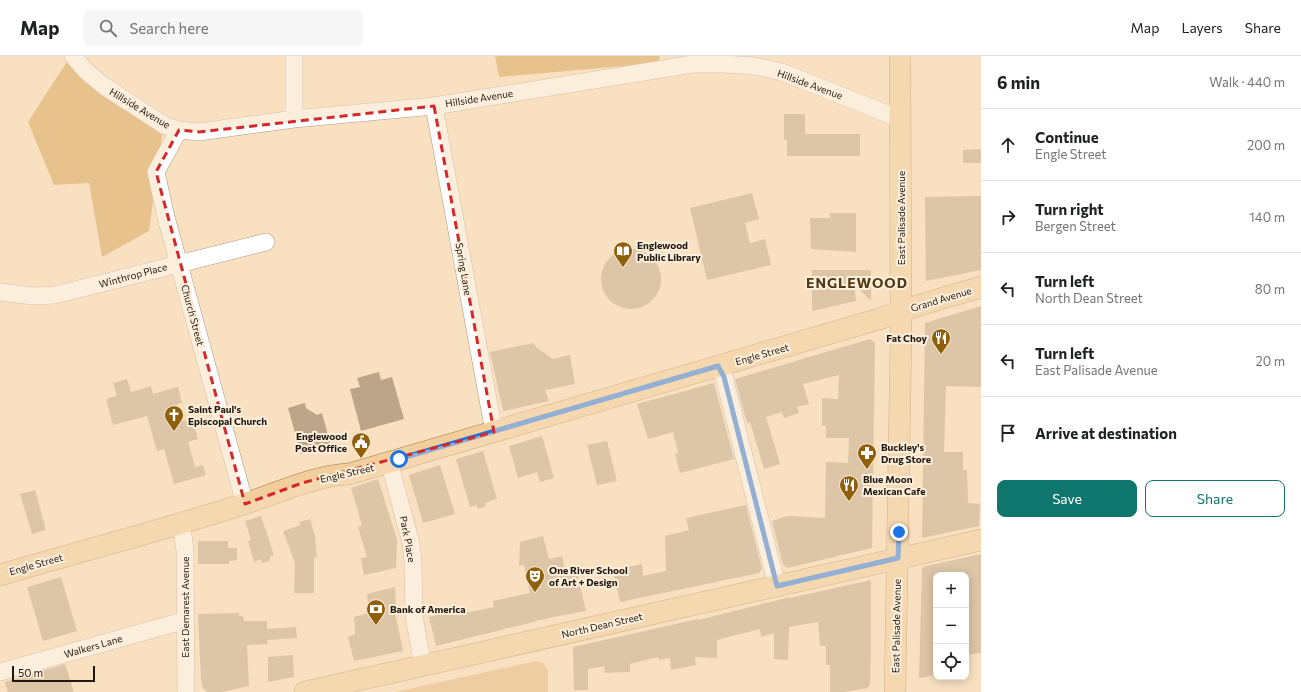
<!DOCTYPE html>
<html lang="en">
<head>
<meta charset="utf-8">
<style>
  :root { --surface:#fff; --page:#f6f6f6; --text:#202124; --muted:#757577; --line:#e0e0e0; --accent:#0f766e }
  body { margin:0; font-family:Commissioner,sans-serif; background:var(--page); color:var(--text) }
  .controls { position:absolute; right:12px; bottom:12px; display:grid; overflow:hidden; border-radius:8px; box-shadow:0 2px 10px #0003 }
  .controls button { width:36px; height:36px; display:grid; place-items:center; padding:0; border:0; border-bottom:1px solid var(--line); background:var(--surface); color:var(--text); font:20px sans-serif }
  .scale { position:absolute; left:12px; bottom:10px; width:83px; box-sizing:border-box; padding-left:4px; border:2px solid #20180d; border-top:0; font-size:11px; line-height:14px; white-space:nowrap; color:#20180d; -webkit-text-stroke:3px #fdefdc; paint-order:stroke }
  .stop { position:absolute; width:12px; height:12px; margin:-9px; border:3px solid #1a73e8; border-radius:50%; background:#fff }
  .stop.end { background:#1a73e8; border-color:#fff; box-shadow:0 1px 4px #0008 }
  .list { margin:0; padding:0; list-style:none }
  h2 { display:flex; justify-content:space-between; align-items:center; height:52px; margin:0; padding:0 16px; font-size:17px }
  h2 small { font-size:13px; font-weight:400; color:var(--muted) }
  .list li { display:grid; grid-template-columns:26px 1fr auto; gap:12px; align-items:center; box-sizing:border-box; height:72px; padding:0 16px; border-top:1px solid var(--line) }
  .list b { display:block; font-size:15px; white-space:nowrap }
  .list p { margin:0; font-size:13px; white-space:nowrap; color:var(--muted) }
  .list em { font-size:13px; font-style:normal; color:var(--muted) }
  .actions { display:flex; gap:8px; padding:12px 16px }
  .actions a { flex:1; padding:9px 0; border:1px solid var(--accent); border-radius:8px; text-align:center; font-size:14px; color:var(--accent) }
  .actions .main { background:var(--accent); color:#fff }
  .icon { flex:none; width:22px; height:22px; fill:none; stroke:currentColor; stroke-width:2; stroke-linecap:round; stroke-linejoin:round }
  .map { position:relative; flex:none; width:981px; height:636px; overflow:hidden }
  header { display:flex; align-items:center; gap:24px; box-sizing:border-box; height:56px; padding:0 20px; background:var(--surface); border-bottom:1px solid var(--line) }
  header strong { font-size:19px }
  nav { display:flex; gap:22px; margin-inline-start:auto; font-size:14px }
  .search { width:280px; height:36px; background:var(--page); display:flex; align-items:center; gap:10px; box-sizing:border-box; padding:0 14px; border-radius:8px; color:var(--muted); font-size:15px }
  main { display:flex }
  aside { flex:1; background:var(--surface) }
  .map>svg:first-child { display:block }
  .green { fill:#e1b57b }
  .forest { fill:#d69e4e }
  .building { fill:#bca588 }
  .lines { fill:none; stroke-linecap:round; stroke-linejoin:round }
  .minor-casing { stroke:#ae987b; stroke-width:18 }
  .major-casing { stroke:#a37a3e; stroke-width:22 }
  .minor { stroke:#fff; stroke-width:17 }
  .major { stroke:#f2ce9b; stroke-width:21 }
  .route { stroke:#1a73e8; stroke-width:5 }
  .marked { fill:none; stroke:#d62828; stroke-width:3; stroke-dasharray:8 5; stroke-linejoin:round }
  .labels { text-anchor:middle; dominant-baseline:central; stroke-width:4; stroke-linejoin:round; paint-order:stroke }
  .street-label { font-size:10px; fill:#20180d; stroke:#fdefdc }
  .poi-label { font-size:10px; font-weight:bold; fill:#20180d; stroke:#fdefdc; text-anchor:start }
  .district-label { font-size:14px; font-weight:bold; letter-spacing:1px; fill:#513916; stroke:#fdefdc }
</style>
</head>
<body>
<header>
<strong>Map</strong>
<div class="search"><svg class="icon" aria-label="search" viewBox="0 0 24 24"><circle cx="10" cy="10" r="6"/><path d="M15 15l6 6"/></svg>Search here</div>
<nav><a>Map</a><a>Layers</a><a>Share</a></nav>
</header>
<main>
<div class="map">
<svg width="981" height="636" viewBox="0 0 981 636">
  <rect width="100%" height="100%" fill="#f8e0c1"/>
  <path class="green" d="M536,605L544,608L548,614V636H395Z"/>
  <path class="forest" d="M495,0H660L658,7L499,21Z
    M68,4L162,79L149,175L102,201L89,127L54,129L28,66Z"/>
  <path class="building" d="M784,58H805V78H860V100H787V84H784Z
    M981,93V107H963V94Z
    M752,137L759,163L745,167L750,187L765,183L771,209L707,224L690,152Z
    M981,140V214L926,225L925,141Z
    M830,157H856V196L811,193L810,162H830Z
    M601 223a30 30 0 1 1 60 0a30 30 0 1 1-60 0Z
    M812,214H871V245L854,228L856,245L812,255Z
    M981,250V331L946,330L944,396H963V414H967L968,447L980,448L979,470L922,482L925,267Z
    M870,283L875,287L872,492L788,512L783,509L772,465L788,460L825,462L826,406L848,407L849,382H826V370H822V342L838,343L839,319L803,328L809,348L797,351L799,357L784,362L782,356L766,361L780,408L764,413L750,366L747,367L735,323Z
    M533,287L537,292L553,303L570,299L575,328L545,334L549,345L503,355L490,296Z
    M379,316L381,324L392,321L404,363L361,375L350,333L360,331L357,322Z
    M127,323L131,336L151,330L153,338L178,331L182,347L177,348L182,365L192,362L198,383L188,386L195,411L203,409L206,419L174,428L164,393L157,395L147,360L113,369L106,343L117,340L113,327Z
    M714,327L734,403L680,417L675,398L678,397L673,376L648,383L637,348Z
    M305,347L306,352L317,359L322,357L331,390L301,398L288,352Z
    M542,380L554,422L540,426L537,416L518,422L509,390Z
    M607,385L617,425L597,429L587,389Z
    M483,395L497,443L485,447L486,450L478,453L476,449L470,451L456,403Z
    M440,409L455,458L423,467L409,419Z
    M378,423L397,484L396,512L364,519L361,502L367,501L358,471L362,469L351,432Z
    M35,434L46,474L32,478L20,438Z
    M746,449L762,513L759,517L620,546L613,514L642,508L643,520L666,515L665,480L689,474L686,462Z
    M261,460L274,499L270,501V505L262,507L261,503L254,506L248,485L251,484L245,465Z
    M310,463L315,480L317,501L314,502V537H294L295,507L283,475L301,469L299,466Z
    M543,480L549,503L562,500L565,515L576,512L586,555L549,562L436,590L429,561L459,553L460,558L494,551L493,545L530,537L524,509L519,510L520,486Z
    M198,485H228V492H237V504L229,505V508H198Z
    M981,498V597L966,599V519H936V619L919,622L922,511Z
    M61,521L77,575L43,585L27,531Z
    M871,524V592L870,629L867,632L844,636H830V609H826V590H820L818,566L789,571L788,604L774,603V577L761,581L760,573L717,584V602L695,601L696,609L671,614L670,602L659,604L658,601L630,608V616L605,617L604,610L588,613V634H574L573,591L698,563V564L790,541V542Z
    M395,531L396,549L394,552L403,595L354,605L348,581L355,578L354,561L369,557L367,538Z
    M239,557V560H243L244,565H267V573L296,571L297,582L267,584L268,588L247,589L249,630L222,636H207L203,632L201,624L198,558Z
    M293,599L294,621L268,626V601Z
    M65,608L74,636H8L5,626Z"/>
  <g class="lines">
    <g class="minor-casing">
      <path id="minor" d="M73,0L86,15L104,30L164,69L179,74L199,76L294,63L434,50L693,8H725L754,10L782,16L900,63
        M434,50L494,376
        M294,63V0
        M179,74L156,116L166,161L245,448
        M0,236L33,240L55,239L266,186
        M718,310L724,321L777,530
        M389,406L411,487L413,507L414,560L423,610
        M181,466L185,494L186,636
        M0,616L186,564"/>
    </g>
    <g class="major-casing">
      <path id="major" d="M0,519C81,495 164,474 244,448C279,437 312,420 349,418L879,263L923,248L981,231
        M305,636L981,484
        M895,636L901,278L900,0"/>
    </g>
    <use href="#minor" class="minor"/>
    <use href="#major" class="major"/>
  </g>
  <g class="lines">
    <path class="route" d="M399,403L718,310L724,321L777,530L898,502L899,476"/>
  </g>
  <path d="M0 0H981V636H0ZM434,50L494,376L302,427L245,448L156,116L179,74L199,76Z" fill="#f8e0c1" fill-opacity=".55" fill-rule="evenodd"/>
  <path class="marked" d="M434,50L494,376L302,427L245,448L156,116L179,74L199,76Z"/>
  <defs>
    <g id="library-pin" transform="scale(1)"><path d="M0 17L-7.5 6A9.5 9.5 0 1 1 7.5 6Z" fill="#8f5f0a" stroke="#fdefdc"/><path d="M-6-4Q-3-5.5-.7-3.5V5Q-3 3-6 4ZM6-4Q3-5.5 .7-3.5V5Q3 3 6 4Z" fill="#fff"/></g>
    <g id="restaurant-pin" transform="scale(1)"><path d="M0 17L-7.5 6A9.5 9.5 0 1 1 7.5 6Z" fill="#8f5f0a" stroke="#fdefdc"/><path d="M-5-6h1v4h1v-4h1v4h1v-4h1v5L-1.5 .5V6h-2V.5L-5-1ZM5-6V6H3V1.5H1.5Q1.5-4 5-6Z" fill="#fff"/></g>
    <g id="church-pin" transform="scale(1)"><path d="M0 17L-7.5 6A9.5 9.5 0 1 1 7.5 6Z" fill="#8f5f0a" stroke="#fdefdc"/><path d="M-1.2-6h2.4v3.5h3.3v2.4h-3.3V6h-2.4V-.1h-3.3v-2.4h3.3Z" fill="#fff"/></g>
    <g id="civic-pin" transform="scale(1)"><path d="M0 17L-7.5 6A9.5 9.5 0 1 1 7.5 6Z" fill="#8f5f0a" stroke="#fdefdc"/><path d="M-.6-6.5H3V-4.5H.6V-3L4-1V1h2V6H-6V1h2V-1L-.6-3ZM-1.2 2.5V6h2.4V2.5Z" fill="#fff"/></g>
    <g id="pharmacy-pin" transform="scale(1)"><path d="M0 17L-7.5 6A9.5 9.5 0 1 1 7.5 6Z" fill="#8f5f0a" stroke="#fdefdc"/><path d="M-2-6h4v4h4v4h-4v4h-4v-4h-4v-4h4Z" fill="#fff"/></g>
    <g id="theatre-pin" transform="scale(1)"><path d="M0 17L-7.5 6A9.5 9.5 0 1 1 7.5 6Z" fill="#8f5f0a" stroke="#fdefdc"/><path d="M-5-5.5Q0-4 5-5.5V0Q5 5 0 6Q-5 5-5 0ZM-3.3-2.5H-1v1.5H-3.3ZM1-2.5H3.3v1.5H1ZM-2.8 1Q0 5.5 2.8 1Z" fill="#fff"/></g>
    <g id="bank-pin" transform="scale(1)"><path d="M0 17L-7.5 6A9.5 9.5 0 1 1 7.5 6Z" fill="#8f5f0a" stroke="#fdefdc"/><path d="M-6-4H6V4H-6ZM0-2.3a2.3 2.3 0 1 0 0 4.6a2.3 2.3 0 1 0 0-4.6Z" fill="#fff"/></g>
  </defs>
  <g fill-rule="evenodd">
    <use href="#library-pin" x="623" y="195"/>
    <use href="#restaurant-pin" x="941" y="282"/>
    <use href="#church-pin" x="174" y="359"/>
    <use href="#civic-pin" x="361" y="386"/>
    <use href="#pharmacy-pin" x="867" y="397"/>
    <use href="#restaurant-pin" x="849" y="429"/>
    <use href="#theatre-pin" x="535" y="520"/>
    <use href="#bank-pin" x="376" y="553"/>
  </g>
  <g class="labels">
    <g class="street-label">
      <text transform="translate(810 28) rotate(20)">Hillside Avenue</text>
      <text transform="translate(479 42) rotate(-9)">Hillside Avenue</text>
      <text transform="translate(140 52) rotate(31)">Hillside Avenue</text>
      <text transform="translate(901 162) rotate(-90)">East Palisade Avenue</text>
      <text transform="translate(464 213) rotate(80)">Spring Lane</text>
      <text transform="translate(133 219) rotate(-15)">Winthrop Place</text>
      <text transform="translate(941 243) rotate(-17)">Grand Avenue</text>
      <text transform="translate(193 259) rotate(75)">Church Street</text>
      <text transform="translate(762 298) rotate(-16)">Engle Street</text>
      <text transform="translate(347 417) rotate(-13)">Engle Street</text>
      <text transform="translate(408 483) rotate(79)">Park Place</text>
      <text transform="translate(36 508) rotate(-16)">Engle Street</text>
      <text transform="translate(185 551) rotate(-90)">East Demarest Avenue</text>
      <text transform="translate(602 569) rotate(-13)">North Dean Street</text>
      <text transform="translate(896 570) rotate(-89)">East Palisade Avenue</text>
      <text transform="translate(93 590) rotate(-16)">Walkers Lane</text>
    </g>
    <g class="poi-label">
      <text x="637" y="189">Englewood<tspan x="637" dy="12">Public Library</tspan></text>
      <text x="927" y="282" text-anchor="end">Fat Choy</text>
      <text x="188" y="353">Saint Paul's<tspan x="188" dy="12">Episcopal Church</tspan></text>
      <text x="347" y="380" text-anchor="end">Englewood<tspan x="347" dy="12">Post Office</tspan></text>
      <text x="881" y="391">Buckley's<tspan x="881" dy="12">Drug Store</tspan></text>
      <text x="863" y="423">Blue Moon<tspan x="863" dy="12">Mexican Cafe</tspan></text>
      <text x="549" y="514">One River School<tspan x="549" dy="12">of Art + Design</tspan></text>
      <text x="390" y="553">Bank of America</text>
    </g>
    <g class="district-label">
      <text x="857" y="226">ENGLEWOOD</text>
    </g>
  </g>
</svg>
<div class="controls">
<button>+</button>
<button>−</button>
<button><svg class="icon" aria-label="locate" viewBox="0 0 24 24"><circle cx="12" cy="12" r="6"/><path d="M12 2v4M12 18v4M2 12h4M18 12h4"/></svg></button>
</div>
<div class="scale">50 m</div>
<div class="stop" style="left:399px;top:403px"></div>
<div class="stop end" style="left:899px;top:476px"></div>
</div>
<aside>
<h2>6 min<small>Walk · 440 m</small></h2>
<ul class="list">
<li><svg class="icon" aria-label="ahead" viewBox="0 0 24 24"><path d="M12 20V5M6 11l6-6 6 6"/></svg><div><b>Continue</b><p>Engle Street</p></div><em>200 m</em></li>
<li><svg class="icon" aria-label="right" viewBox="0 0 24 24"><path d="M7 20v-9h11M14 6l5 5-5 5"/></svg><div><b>Turn right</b><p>Bergen Street</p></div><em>140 m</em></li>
<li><svg class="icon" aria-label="left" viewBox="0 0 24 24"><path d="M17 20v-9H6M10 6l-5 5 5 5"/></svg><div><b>Turn left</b><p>North Dean Street</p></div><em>80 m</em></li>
<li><svg class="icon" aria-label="left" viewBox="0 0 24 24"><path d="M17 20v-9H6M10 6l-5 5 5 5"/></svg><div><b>Turn left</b><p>East Palisade Avenue</p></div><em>20 m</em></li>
<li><svg class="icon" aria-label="arrive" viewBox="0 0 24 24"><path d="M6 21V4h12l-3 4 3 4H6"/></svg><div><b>Arrive at destination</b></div></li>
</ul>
<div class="actions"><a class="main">Save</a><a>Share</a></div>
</aside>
</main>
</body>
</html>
